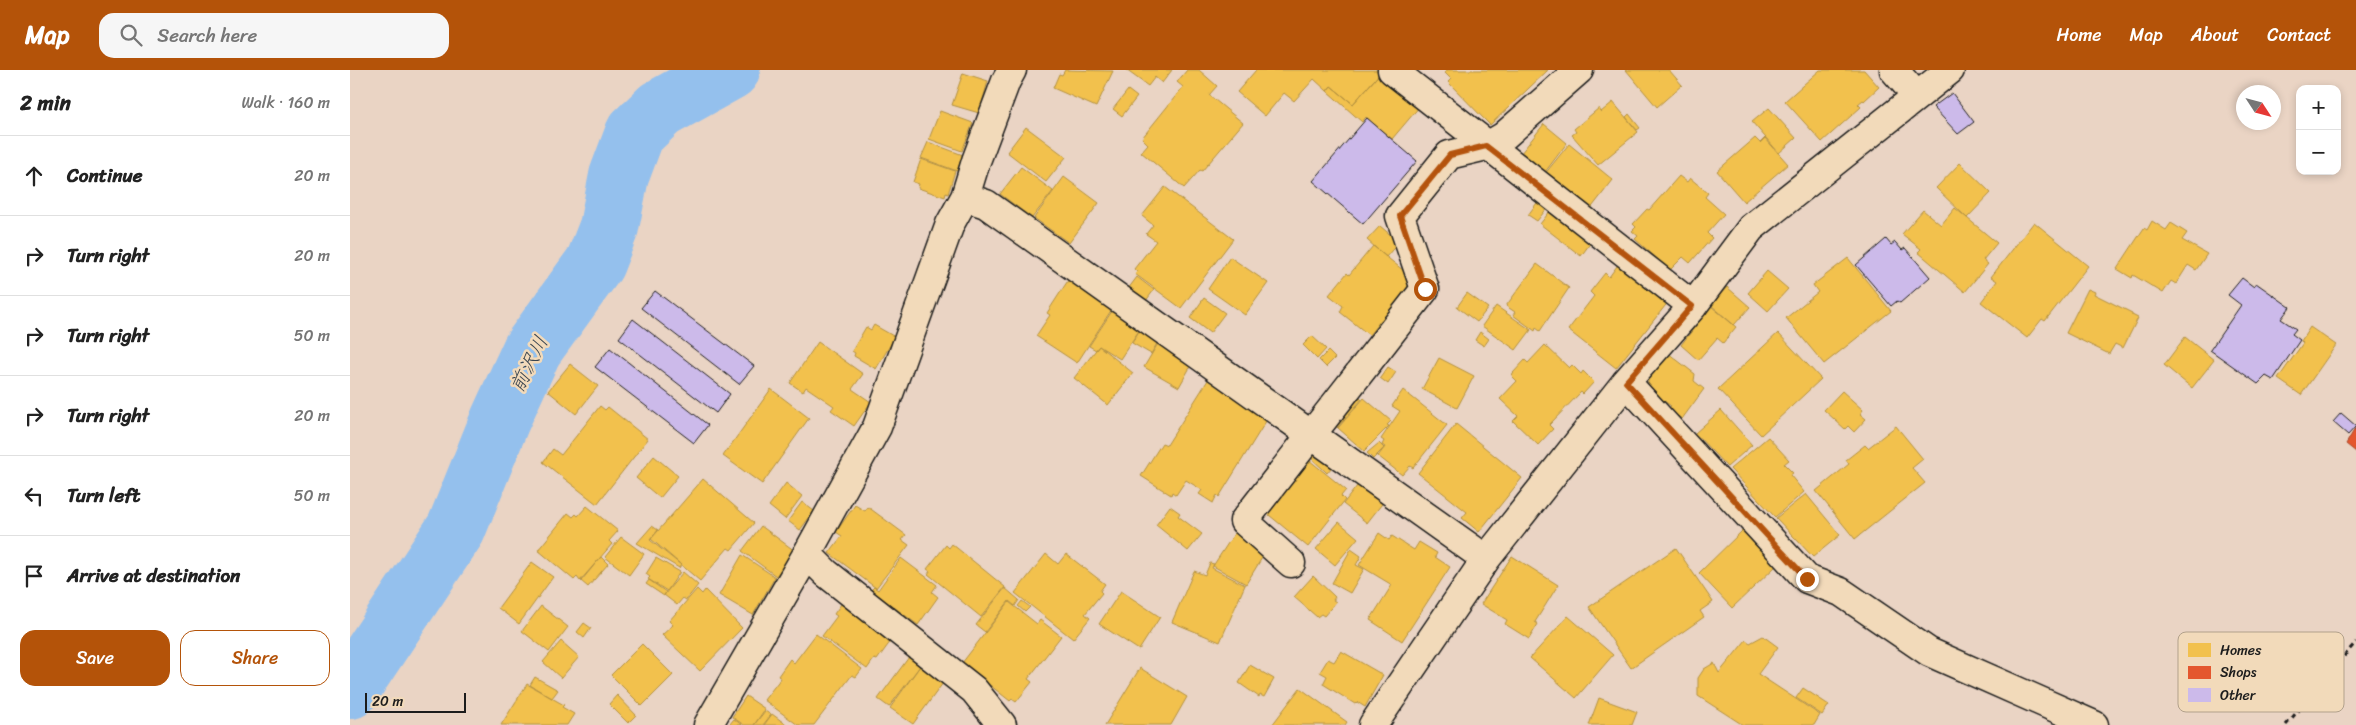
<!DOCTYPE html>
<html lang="en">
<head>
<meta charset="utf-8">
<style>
  :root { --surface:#fff; --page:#f6f6f6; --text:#222; --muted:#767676; --line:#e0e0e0; --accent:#b45309 }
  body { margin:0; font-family:Sriracha,"Klee One",sans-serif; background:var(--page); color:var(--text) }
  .controls { position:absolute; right:15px; top:15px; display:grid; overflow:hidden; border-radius:10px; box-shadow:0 2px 8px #0003 }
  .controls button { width:45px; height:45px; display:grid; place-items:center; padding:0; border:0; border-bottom:1px solid var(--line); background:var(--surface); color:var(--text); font:25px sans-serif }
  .compass { position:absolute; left:1886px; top:15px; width:45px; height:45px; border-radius:50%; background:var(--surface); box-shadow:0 2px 8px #0003; rotate:126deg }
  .scale { position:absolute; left:15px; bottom:12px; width:101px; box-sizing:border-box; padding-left:5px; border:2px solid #1c1c1c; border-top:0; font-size:14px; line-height:18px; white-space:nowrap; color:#1c1c1c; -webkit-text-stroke:4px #f2daba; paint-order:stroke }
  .stop { position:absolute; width:15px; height:15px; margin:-11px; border:4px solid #b45309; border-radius:50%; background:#fff }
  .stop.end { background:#b45309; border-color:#fff; box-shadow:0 1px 5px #0008 }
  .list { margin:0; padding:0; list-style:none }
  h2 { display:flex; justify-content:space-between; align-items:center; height:65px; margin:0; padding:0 20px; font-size:21px }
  h2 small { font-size:16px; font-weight:400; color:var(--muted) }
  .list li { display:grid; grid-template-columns:32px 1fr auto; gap:15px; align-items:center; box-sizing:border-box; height:80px; padding:0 20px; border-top:1px solid var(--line) }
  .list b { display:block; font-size:19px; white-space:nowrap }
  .list em { font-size:16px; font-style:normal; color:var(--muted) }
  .actions { display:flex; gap:10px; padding:15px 20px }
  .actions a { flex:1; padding:11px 0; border:1px solid var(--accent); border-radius:15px; text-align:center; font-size:18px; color:var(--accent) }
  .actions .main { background:var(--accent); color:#fff }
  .icon { flex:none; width:28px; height:28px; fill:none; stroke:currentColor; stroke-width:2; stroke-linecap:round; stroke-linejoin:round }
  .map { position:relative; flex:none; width:2006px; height:655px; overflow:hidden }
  header { display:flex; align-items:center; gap:30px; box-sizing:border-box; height:70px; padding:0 25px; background:var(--accent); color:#fff }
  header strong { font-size:24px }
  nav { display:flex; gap:28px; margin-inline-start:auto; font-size:18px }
  .search { width:350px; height:45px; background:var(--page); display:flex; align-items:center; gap:12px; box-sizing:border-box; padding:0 18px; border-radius:15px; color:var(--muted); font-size:19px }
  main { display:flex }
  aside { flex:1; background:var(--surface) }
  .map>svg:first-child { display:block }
  .homes { fill:#f2c14e; stroke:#b2903f }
  .shops { fill:#e4572e; stroke:#a84529 }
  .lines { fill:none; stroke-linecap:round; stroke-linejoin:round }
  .river { stroke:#94c0ed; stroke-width:60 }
  .building { fill:#ccbaea; stroke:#1c1c1c }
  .minor-casing { stroke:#1c1c1c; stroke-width:31 }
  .path { stroke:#1c1c1c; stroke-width:3; stroke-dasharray:5 4; stroke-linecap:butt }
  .minor { stroke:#f2daba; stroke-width:28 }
  .route { stroke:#b45309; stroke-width:6 }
  .labels { text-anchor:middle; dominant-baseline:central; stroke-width:5; stroke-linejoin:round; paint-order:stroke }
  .water-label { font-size:20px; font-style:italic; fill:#3a4550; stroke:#f2daba }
  .key { fill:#f2daba; stroke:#b2a18b; stroke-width:1 }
  .key-label { font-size:14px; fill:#1c1c1c }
</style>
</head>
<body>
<header>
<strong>Map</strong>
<div class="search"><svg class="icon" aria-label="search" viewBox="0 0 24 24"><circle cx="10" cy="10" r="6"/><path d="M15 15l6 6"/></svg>Search here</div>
<nav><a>Home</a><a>Map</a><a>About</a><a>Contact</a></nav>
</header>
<main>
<aside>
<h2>2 min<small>Walk · 160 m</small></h2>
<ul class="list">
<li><svg class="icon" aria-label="ahead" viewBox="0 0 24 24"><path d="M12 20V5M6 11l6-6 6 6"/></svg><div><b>Continue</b></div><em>20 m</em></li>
<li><svg class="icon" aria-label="right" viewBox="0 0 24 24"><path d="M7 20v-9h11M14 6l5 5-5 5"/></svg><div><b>Turn right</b></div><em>20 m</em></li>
<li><svg class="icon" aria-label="right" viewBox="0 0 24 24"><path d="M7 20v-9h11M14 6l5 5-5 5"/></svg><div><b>Turn right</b></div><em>50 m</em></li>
<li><svg class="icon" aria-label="right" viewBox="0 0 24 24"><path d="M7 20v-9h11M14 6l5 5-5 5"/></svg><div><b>Turn right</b></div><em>20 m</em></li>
<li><svg class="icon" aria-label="left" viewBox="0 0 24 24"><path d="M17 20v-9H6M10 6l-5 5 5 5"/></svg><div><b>Turn left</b></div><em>50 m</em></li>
<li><svg class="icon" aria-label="arrive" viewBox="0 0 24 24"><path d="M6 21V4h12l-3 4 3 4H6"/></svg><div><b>Arrive at destination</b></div></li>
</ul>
<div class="actions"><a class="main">Save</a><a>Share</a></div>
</aside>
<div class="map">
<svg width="2006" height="655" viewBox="0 0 2006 655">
  <rect width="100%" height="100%" fill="#ead4c4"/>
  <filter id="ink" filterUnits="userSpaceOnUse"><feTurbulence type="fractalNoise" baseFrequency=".02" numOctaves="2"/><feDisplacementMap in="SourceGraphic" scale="10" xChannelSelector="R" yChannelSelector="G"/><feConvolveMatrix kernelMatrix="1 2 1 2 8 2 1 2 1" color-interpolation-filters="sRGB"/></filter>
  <g filter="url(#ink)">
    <path class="homes" d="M715,0L763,1L746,37L703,18L709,4L712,5Z
      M776,0H822L812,13L805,7L798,16Z
      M837,0H849L867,16L859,25L893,53L852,101L850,100L834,118L791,82L798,74L792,68L833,17L827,12Z
      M906,0H1031L1032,1L1003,34L981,16L977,21L964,9L944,31L934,23L915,46L887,22Z
      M1097,0H1198L1140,55L1098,12L1101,9L1095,3Z
      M1276,0H1319L1332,15L1307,37Z
      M1470,0H1514L1529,17L1514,31L1513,30L1508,34L1511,37L1472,72L1435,31Z
      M1032,1L1070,36L1042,69L1016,47L1012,52L977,21L981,16L1003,34Z
      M613,3L638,11L629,43L602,35Z
      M778,20L787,27L772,46L763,39Z
      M1263,32L1288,62L1248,95L1222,65L1226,62L1224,59L1249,38L1251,42Z
      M1419,38L1446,68L1429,83L1402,52Z
      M590,41L623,53L612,81L579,69Z
      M1279,44L1290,58L1287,60L1276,47Z
      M1194,54L1217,73L1195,102L1171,83Z
      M676,57L716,87L696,112L657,82Z
      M1405,68L1410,73L1415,68L1438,94L1394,132L1367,101Z
      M578,72L613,85L607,101L571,88Z
      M1219,74L1263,110L1239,141L1194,105Z
      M571,89L605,101L598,124L596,123L595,127L568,118L569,114L563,112Z
      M1610,93L1641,123L1617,148L1586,118Z
      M671,97L703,121L682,148L650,124Z
      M1329,106L1337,112L1340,108L1358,123L1355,127L1374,144L1357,163L1362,168L1340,193L1333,187L1320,200L1285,169L1288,166L1282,161L1286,157L1283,154L1297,139L1299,140Z
      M714,107L749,133L719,173L684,148Z
      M815,117L883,169L831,238L785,204L787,202L784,199L806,171L796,164L803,155L792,146Z
      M1192,126L1201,133L1187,151L1178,145Z
      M1204,136L1244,168L1231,186L1190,154Z
      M1605,138L1647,173L1633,190L1638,194L1615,222L1568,182L1571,179L1552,164L1573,140L1591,155Z
      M1802,151L1816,160L1821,153L1837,163L1832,170L1857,184L1846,200L1838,195L1826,214L1821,211L1813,223L1783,205L1782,208L1767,199L1794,158L1797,160Z
      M1684,152L1738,196L1695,251L1692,249L1677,268L1631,232L1647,211L1641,207Z
      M1030,156L1049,172L1036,187L1017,170Z
      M1023,176L1064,209L1057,217L1062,220L1036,254L1031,250L1019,265L990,242L993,236L979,225L997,203L999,205Z
      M880,187L918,213L895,245L858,219Z
      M1498,188L1541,241L1474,294L1436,248L1468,222L1463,215Z
      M1270,192L1319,231L1266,298L1218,260L1244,226L1240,222L1255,203L1259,207Z
      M1187,194L1219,218L1190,261L1186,258L1185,261L1163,245L1165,242L1156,236Z
      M1417,201L1438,219L1418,241L1398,223Z
      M787,207L804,220L795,232L778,219Z
      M719,209L762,239L727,293L686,266L700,245L697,243Z
      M1377,217L1400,237L1384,255L1361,235Z
      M1738,219L1745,222L1744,224L1782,243V245L1788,248L1773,278L1765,274L1759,284L1716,263Z
      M1117,223L1138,238L1127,252L1107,237Z
      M854,228L875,243L860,263L840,248Z
      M766,235L794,253L770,289L749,276L746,280L739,276Z
      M1146,236L1181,260L1166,280L1132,256Z
      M1361,236L1386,257L1373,273L1367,268L1348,290L1331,275Z
      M794,252L813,263L801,284L782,273Z
      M524,255L545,267L526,299L504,286L505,283L502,281L516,257L521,260Z
      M1960,257L1986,275L1951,325L1928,309L1953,273L1951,271Z
      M1130,262L1139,269L1134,276L1125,270Z
      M1428,263L1471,309L1411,365L1368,319Z
      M813,265L847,285L829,317L794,297Z
      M962,266L976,279L967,289L953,275Z
      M1835,267L1864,290L1842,318L1814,295Z
      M468,272L513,304L502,319L521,332L504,356L481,340L484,336L456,317L453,322L440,313Z
      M1195,275L1219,298L1222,295L1231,304L1233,301L1244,312L1233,324L1231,322L1199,355L1203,359L1188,375L1163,351L1168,346L1150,329L1167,311L1162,306L1163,303L1175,290L1178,293Z
      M749,276L783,303L758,335L724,308Z
      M978,281L985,288L976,297L969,290Z
      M1318,283L1345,304L1344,311L1354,319L1332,349L1318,339L1321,336L1306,325L1298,315V310Z
      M1089,288L1124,306L1107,338L1072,319Z
      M220,294L248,316L226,344L198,321Z
      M1038,297L1046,302L1038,314L1030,308Z
      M858,310L918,348L869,427L867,425L863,433L849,424L852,420L836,410L826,425L822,422L821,425L791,406L812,373L817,375Z
      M421,319L459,348L412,414L373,386Z
      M1053,320L1097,355L1063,398L1060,396L1052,405L1028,386L1035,377L1032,375L1034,371L1031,369L1050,341L1042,336Z
      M1492,321L1513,340L1510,344L1516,349L1504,362L1498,356L1495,359L1474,340Z
      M1010,327L1012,329L987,358L983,345L1000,329L1005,333Z
      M1014,328L1041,351L1037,355L1039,356L1014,381L988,358Z
      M250,336L255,340L258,337L298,369L247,434L193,392L203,379L211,385Z
      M1371,340L1402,375L1377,397L1345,363Z
      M1106,354L1172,408L1129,462L1112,448L1117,442L1068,403Z
      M1546,356L1573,389L1562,398L1575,413L1505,469L1466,421L1499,394L1496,390L1515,375L1518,378Z
      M1418,367L1439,390L1434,394L1443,403L1440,405L1454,422L1425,447L1380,399Z
      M974,371L991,386L977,403L958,385Z
      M1029,373L1034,378L1023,389L1017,383Z
      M304,386L328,406L310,428L286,408Z
      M959,390L996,420L991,426L995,430L958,477L919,445L918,438Z
      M353,409L404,453L381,480L378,478L350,511L301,469Z
      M1011,411L1035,430L1017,453L993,434Z
      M436,413L452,426L435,449L419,436Z
      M1456,424L1490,465L1463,487L1426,448Z
      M452,432L464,441L450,460L438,451Z
      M505,435L515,441L518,437L556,465L552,470L559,475L526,518L479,483L492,466L486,462Z
      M237,436L268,461L259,471L262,474L230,511L227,507L224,510L188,480L218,443L223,447L226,444L228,446Z
      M820,436L830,443L828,446L852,464L838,481L806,455Z
      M989,452L1008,468L985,495L966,479Z
      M302,456L308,460L300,470L331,495L329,498L287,473Z
      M411,456L445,481L426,506L392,481Z
      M888,458L918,478L896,514L863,496Z
      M1392,461L1426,496L1382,538L1349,503Z
      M1029,463L1039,470L1042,466L1064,480L1069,472L1087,483L1085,487L1100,497L1052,571L1020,550L1042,515L1009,495Z
      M271,467L294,484L279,505L255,487Z
      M602,474L655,517L631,547L578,504L580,501L577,499L596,475L599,478Z
      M1326,478L1363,532L1350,541L1354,547L1281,598L1239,537Z
      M1001,479L1011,486L1006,495L1014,499L1000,523L982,513Z
      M696,484L708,494L716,484L755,514L750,521L752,523L735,544L740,548L723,569L665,523Z
      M392,485L425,507L403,545L369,525Z
      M1162,486L1208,515L1185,552L1188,554L1179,569L1155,554L1157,550L1131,534Z
      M251,487L258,494L238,517L231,511Z
      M306,488L330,502L317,521L298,509L300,507L296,504Z
      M551,488L587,515L582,522L588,527L568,555L521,520L524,517L528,520Z
      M182,492L203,507L169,554L148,538Z
      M860,493L864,494L862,498L895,515L870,572L822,552L844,501L855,505Z
      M333,502L348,515L336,530L333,528L327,535L314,525Z
      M963,506L985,527L983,530L986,532L974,546L971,544L967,547L944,527Z
      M299,510L316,522L314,526L296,514Z
      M655,518L669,530L665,536L659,531L635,562L626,555Z
      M347,519L352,524L355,520L392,558L350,601L312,565L323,555L319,551Z
      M771,521L810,547L789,580L749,554Z
      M496,527L546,564L527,590L524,589L517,599L472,566L487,546L484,544Z
      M672,531L680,537L675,542L668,536Z
      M659,532L687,554L690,550L711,566L678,609L682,612L666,632L662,629L660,631L612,593Z
      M191,536L218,557L199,582L172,561Z
      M1218,546L1263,585L1226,628L1180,588Z
      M234,553L241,558L234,568L227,562Z
      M466,564L512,599L506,607L502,605L464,655H448L414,630L431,608L428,606L440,589L444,593Z
      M1413,566L1428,577L1408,604L1470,645L1464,655H1393L1348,626V608L1354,599L1364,593L1369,603L1396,570L1400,573Z
      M211,571L229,587L211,608L193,592Z
      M292,574L323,605L292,636L261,605Z
      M991,581L1033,605L1015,637L1007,632L1005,634L973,614L977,606L970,602L978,589L984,592Z
      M559,587L570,596L539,637L528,629Z
      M900,595L924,609L914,627L910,625L909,627L889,613Z
      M570,596L593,613L563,654L540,638Z
      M790,598L837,627L821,655H755Z
      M185,607L208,620L202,628L180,615Z
      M177,614L214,635L212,637L224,644L217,655H151Z
      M950,618L997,652L995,655H922Z
      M1453,618L1479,635L1472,645L1446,628Z
      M267,625L286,645L278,653L259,634Z
      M396,626L415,639L404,655H394L382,647Z
      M1249,628L1287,642L1282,655H1239Z
      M415,641L421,645L413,655H404Z
      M422,644L437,655H414Z
      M384,649L392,655H379Z"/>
    <path class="shops" d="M2006,357V382L1996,374Z"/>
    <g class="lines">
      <path class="river" d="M0,619L106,459L150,350L182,280L245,193L259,157L269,106L285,63L310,39L380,0"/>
    </g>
    <path class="building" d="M1602,23L1624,52L1608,64L1583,37Z
      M1017,48L1067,91L1013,154L963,111Z
      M1536,169L1541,175L1545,172L1552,180L1555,178L1580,207L1550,233L1547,231L1541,236L1506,195Z
      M1892,208L1904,217L1906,213L1940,237L1931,249L1946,259L1942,264L1950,270L1923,310L1916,306L1908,314L1860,280L1891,235L1878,225Z
      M305,221L404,296L389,314L291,238Z
      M283,249L380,324L366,343L269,268Z
      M260,278L358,355L344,373L245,297Z
      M1991,343L2006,356L1998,365L1983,352Z"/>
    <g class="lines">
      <g class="minor-casing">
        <path id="minor" d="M1042,0L1343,236
          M1544,0L1566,25
          M615,127L636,134L1136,489
          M1276,312L1457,509L1491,522L1579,582L1744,655
          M457,484L476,503L624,620L652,655
          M941,493L894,451L1075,219L1050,146L1099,85L1137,76L1154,66L1229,0
          M358,655L457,484L527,357L600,154L615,127L626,91L656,11L662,0
          M1023,655L1136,489L1276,312L1343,236L1401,158L1600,0"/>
      </g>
      <path class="path" d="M1936,655L2006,572"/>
      <use href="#minor" class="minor"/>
    </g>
  </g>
  <g class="lines" filter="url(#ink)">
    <path class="route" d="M1075,219L1050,146L1100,85L1136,76L1342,236L1276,312L1457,509"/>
  </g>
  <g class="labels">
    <g class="water-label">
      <text transform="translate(179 294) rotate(-63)">前沢川</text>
    </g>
  </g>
  <rect x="1828" y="562" width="166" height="80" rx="8" class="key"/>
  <rect x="1838" y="573" width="23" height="14" fill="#f2c14e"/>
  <rect x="1838" y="596" width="23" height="13" fill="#e4572e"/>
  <rect x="1838" y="618" width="23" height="14" fill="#ccbaea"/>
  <g class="key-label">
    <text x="1870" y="585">Homes</text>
    <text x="1870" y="607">Shops</text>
    <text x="1870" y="630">Other</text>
  </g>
</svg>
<div class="controls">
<button>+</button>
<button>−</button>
</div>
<svg class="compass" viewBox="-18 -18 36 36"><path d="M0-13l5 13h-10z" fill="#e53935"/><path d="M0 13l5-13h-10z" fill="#767676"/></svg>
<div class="scale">20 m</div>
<div class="stop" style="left:1075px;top:219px"></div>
<div class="stop end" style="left:1457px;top:509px"></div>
</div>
</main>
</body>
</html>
